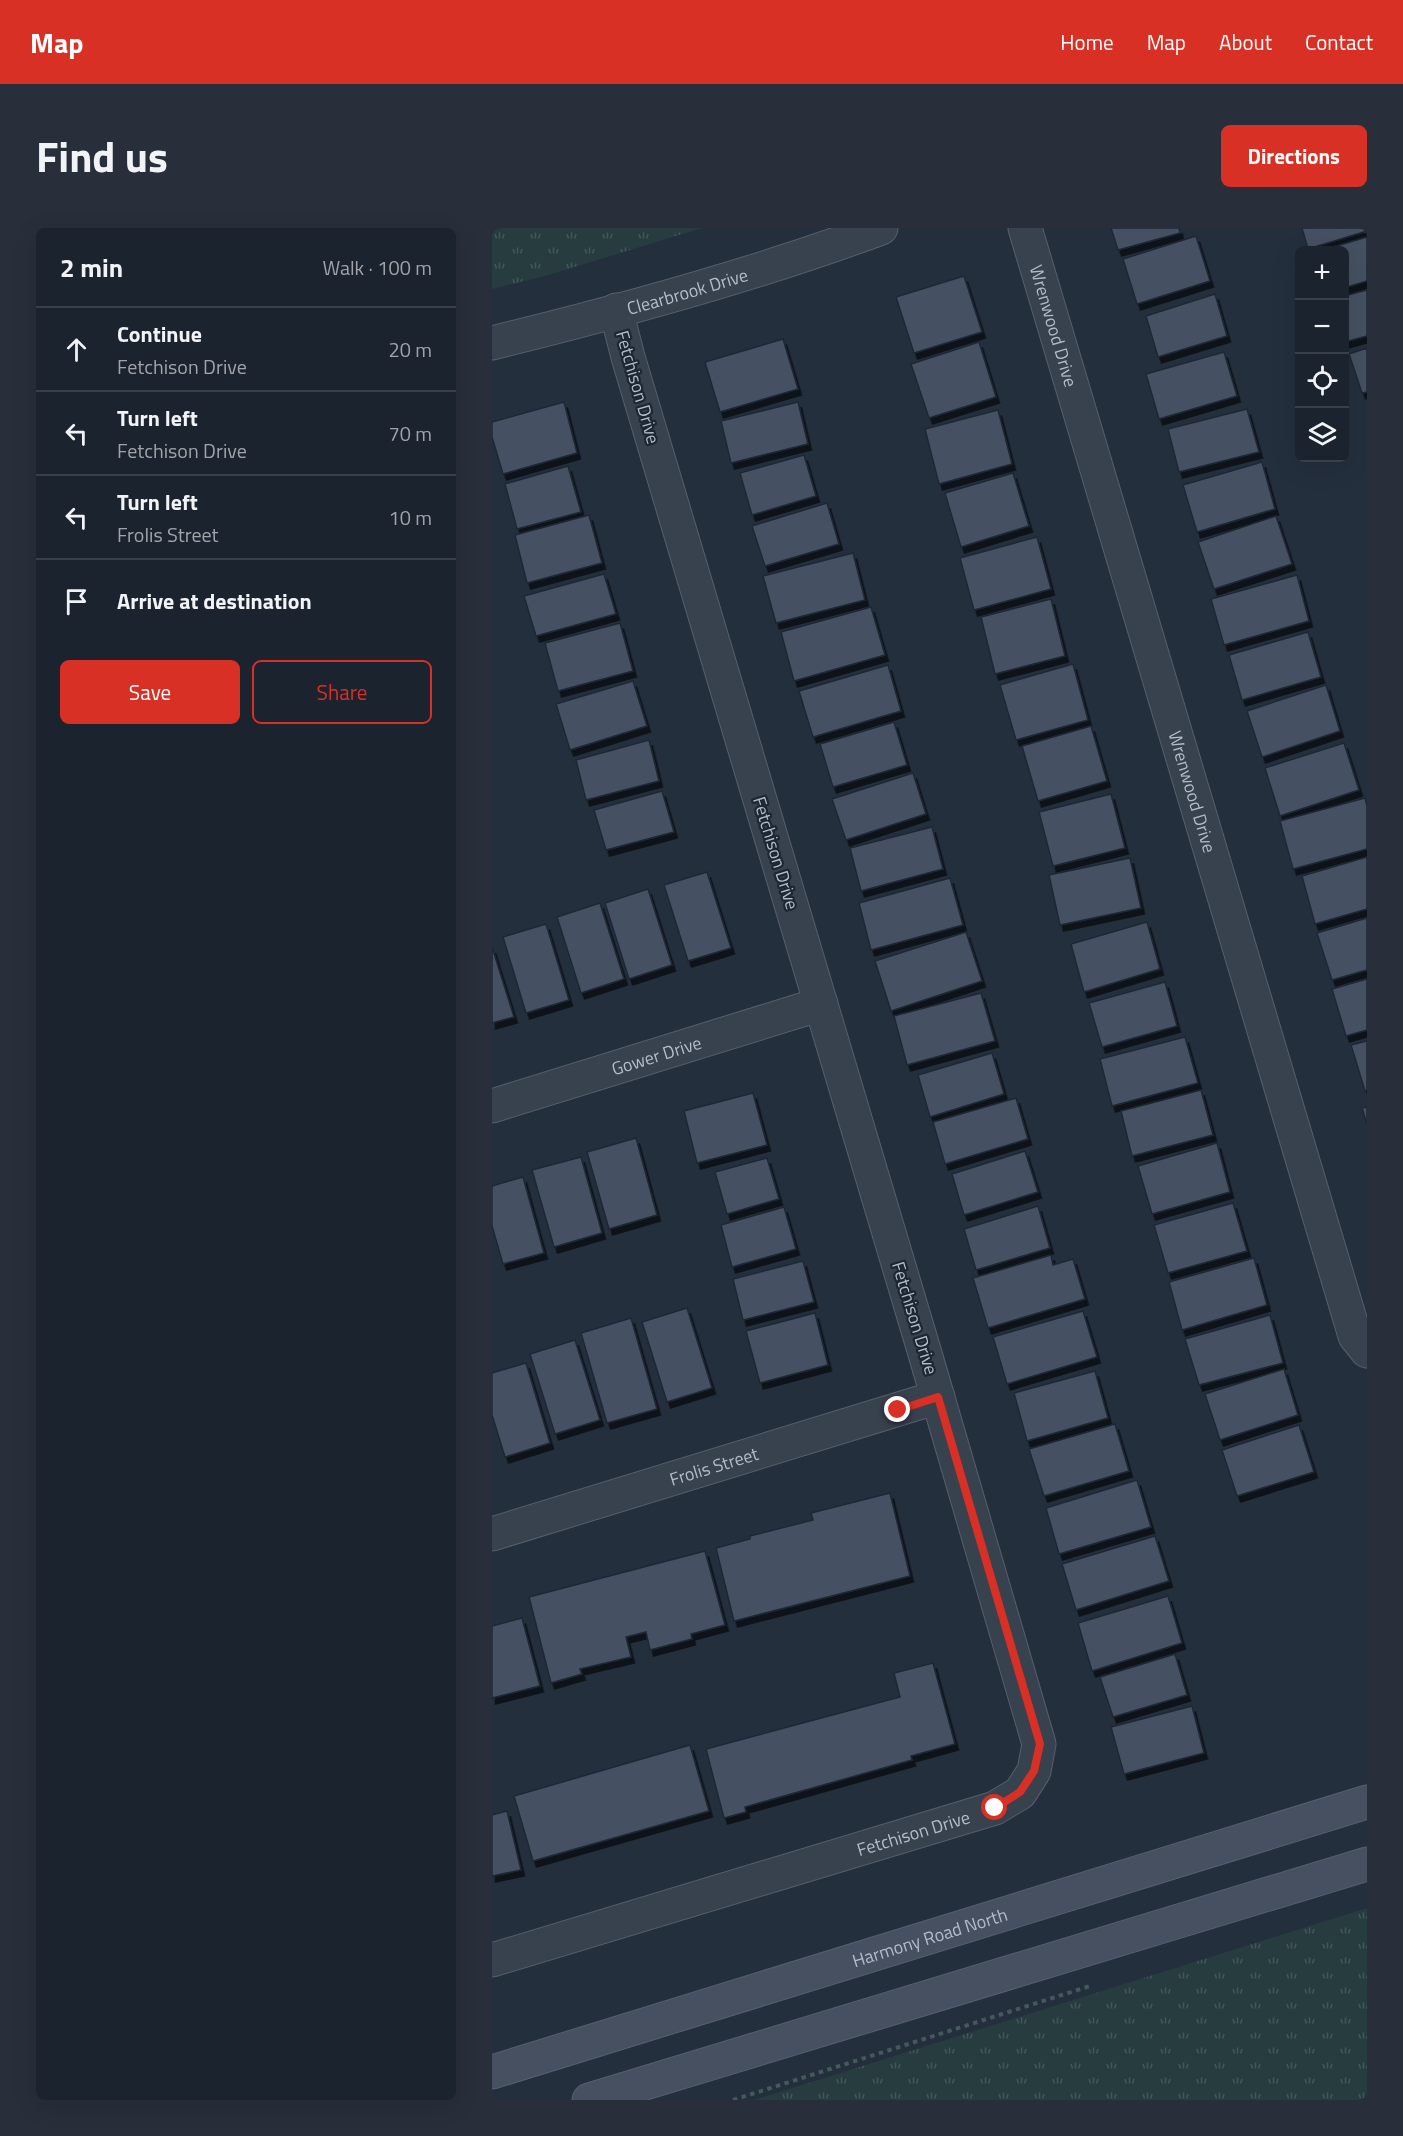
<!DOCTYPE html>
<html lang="en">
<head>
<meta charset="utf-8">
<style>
  :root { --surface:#1b232e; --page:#282f3a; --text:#f1f3f6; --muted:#a0a4aa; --line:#39404a; --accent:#d93025 }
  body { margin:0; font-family:"Titillium Web",sans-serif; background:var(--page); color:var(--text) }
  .controls { position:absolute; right:18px; top:18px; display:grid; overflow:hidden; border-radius:9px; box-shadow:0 6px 24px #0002 }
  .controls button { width:54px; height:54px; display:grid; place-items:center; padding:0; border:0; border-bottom:2px solid var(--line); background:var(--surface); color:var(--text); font:30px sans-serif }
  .stop { position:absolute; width:18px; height:18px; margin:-14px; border:4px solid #d93025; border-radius:50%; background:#fff }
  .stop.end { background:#d93025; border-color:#fff; box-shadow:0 2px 6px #0008 }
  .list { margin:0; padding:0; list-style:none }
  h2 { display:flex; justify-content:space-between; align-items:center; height:78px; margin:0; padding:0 24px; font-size:26px }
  h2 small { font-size:20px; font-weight:400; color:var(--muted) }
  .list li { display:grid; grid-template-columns:39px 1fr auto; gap:18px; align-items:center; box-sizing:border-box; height:84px; padding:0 24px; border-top:2px solid var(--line) }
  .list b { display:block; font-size:22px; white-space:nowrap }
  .list p { margin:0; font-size:20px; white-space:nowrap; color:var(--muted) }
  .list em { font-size:20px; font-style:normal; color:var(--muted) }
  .actions { display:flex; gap:12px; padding:18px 24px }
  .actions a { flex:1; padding:14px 0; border:2px solid var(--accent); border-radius:9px; text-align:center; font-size:21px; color:var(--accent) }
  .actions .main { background:var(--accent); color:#fff }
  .icon { flex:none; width:33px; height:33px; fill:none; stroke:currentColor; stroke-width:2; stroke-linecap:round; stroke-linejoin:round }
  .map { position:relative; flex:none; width:875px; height:1872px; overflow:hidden; border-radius:9px }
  header { display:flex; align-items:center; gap:36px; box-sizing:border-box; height:84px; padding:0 30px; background:var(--accent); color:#fff }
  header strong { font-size:28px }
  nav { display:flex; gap:33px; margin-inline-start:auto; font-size:21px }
  .intro { display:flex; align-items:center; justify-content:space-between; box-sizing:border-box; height:144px; padding:0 36px }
  h1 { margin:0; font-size:42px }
  .button { padding:15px 27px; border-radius:9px; background:var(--accent); color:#fff; font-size:21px; font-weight:700 }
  main { display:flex; gap:36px; padding:0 36px }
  aside { flex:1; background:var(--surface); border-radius:9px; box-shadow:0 6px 24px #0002 }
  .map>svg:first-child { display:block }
  .park { fill:url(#park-tufts) }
  .building { fill:#455162; stroke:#1f2835; stroke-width:1.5; filter:url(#shadow) }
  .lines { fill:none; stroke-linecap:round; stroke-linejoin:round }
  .minor-casing { stroke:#565f6c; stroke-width:35 }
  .secondary-casing { stroke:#565f6c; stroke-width:35 }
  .path { stroke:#44595c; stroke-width:4; stroke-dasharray:4.5 4.5; stroke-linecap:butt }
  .minor { stroke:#38414e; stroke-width:33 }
  .secondary { stroke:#465061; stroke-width:33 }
  .route { stroke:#d93025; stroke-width:8 }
  .labels { text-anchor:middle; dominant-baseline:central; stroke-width:4.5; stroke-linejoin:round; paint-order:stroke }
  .street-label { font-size:18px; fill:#b4bcc9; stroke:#1d2633 }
</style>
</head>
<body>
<header>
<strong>Map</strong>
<nav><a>Home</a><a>Map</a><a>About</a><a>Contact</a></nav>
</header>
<div class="intro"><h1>Find us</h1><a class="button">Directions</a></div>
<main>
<aside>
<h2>2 min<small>Walk · 100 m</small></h2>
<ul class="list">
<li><svg class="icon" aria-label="ahead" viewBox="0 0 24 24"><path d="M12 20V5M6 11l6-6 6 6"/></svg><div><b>Continue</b><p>Fetchison Drive</p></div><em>20 m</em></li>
<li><svg class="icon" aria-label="left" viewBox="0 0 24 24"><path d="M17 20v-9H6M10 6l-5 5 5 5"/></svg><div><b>Turn left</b><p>Fetchison Drive</p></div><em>70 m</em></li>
<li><svg class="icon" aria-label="left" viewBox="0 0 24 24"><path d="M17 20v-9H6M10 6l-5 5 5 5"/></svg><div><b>Turn left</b><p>Frolis Street</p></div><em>10 m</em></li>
<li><svg class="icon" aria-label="arrive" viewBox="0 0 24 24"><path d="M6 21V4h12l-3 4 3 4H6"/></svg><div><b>Arrive at destination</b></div></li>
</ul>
<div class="actions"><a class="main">Save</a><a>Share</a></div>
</aside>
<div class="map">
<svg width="875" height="1872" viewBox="0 0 875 1872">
  <defs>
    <pattern id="park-tufts" width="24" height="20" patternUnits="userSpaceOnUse" patternTransform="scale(1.5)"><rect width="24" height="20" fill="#263c3f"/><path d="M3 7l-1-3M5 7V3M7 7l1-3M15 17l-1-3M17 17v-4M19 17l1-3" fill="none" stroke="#435659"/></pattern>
    <filter id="shadow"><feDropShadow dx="3.5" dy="6" stdDeviation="0" flood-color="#0009"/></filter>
  </defs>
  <rect width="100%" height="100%" fill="#242f3e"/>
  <path class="park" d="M0,0H210L53,48L0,61Z
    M875,1680V1872H262Z"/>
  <path class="building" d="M619,0H687L688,5L626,22Z
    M810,0H875V3L816,21Z
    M704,8L718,53L645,76L631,31Z
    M875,9V53L852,60V22H831Z
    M472,48L490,104L422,125L404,69Z
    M875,62V108L853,114L852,68Z
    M723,66L735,108L666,129L654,88Z
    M291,111L306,161L228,184L213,134Z
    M487,114L504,169L437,190L419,136Z
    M875,120V164L870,165L857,126Z
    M732,124L745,168L667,191L654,146Z
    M72,174L85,225L11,246L0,209V194Z
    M306,174L316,216L239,235L229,193Z
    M755,181L767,224L687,244L676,201Z
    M506,182L520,236L447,256L433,201Z
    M312,227L324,268L260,287L248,245Z
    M770,234L783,281L705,304L691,257Z
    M76,238L89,284L25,301L13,256Z
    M521,245L537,298L469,319L453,265Z
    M335,275L347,316L273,338L260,298Z
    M97,287L110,335L35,355L23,307Z
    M784,288L800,336L722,361L706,314Z
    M545,309L559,361L482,382L468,330Z
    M361,325L373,372L284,395L271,348Z
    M112,346L124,386L44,408L32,368Z
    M805,347L817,393L732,417L719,371Z
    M559,371L573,428L503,446L489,389Z
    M379,379L393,427L302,453L289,404Z
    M128,395L141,443L66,463L53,415Z
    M816,404L829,449L750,472L737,427Z
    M581,436L596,492L524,512L508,457Z
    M396,437L409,483L321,509L307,463Z
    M141,453L155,498L78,522L64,476Z
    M834,457L848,503L770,529L755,483Z
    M402,494L415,537L341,559L328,516Z
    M599,498L615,553L546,573L530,518Z
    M157,512L167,553L94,572L84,532Z
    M852,515L867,562L788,588L773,540Z
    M421,545L434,586L354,612L340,571Z
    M170,563L182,604L114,622L102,582Z
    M619,566L633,620L561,638L547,584Z
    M873,570L875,578V621L801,641L788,593Z
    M440,599L451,641L369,663L358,620Z
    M875,629V681L823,696L810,648Z
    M638,630L649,680L568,697L557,647Z
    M215,644L239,720L196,733L172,657Z
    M458,650L471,697L379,722L367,675Z
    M156,661L180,737L137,751L113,675Z
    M108,675L132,751L89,765L65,689Z
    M875,690V742L840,752L825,705Z
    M655,694L668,741L592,764L579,716Z
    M54,696L77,772L34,785L11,709Z
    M474,704L490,753L399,783L383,733Z
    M0,719L22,789L0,795Z
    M875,751V802L854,808L840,761Z
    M673,754L685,798L610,819L597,775Z
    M489,765L503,813L415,837L402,788Z
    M693,809L706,855L620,878L608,831Z
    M875,813V862L873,863L859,817Z
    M500,825L512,866L438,889L426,847Z
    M709,862L721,907L640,928L629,883Z
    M261,865L275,917L205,935L192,883Z
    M524,870L536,911L453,936L441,894Z
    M875,879V896L870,880Z
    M144,910L165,987L117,1001L95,924Z
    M725,915L738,964L660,986L646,938Z
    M533,923L546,964L472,987L460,946Z
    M89,929L110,1005L62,1019L40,942Z
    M275,930L287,971L235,986L223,944Z
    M31,949L52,1025L11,1036L0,998V958Z
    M741,975L755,1023L676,1045L662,997Z
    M546,978L558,1020L484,1042L472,1001Z
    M292,979L304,1021L240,1039L229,997Z
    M559,1027L561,1037L581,1031L593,1071L496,1100L481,1050Z
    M762,1030L775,1077L690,1102L677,1054Z
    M311,1033L322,1074L251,1092L241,1051Z
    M195,1080L220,1160L175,1174L150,1094Z
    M591,1083L605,1129L515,1156L501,1109Z
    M323,1085L336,1137L268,1155L254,1103Z
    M778,1087L791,1135L707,1157L693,1111Z
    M139,1090L165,1181L115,1195L89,1105Z
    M83,1112L108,1192L63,1206L38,1126Z
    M34,1135L58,1215L13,1229L0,1187V1145Z
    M792,1141L806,1187L728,1212L713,1166Z
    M603,1143L616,1190L535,1213L522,1165Z
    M623,1196L637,1243L552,1268L537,1221Z
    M807,1197L822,1244L745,1268L730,1222Z
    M645,1252L659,1299L567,1326L554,1280Z
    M398,1265L418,1348L242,1393L224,1320L258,1311V1308L321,1292L319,1285Z
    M663,1308L677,1353L584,1382L570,1336Z
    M213,1323L233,1397L199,1406L200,1411L158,1422L154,1404L134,1409L139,1429L88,1441L90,1446L59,1455L37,1369Z
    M676,1368L690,1415L600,1443L586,1395Z
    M30,1390L48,1458L0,1470V1398Z
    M683,1426L695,1467L621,1489L608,1449Z
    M441,1435L463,1516L419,1528L420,1532L253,1579L254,1584L232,1590L214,1521L408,1469L402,1445Z
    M700,1478L712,1525L632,1546L619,1499Z
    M198,1517L217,1583L41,1633L22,1568Z
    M15,1583L29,1642L0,1648V1587Z"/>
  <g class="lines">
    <g class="minor-casing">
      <g id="minor">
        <path id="s1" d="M533,0L863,1108L875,1123"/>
        <path id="s2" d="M0,115C131,83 263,47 389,0"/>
        <path id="s3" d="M0,878L329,776"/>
        <path id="s4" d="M0,1306L446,1169"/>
        <path id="s5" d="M0,1732L503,1580L528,1565L542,1543L547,1516L434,1129L136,129L124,82"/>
      </g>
    </g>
    <g class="secondary-casing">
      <g id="secondary">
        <path id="s6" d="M0,1844L875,1574"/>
        <path d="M97,1872L875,1636"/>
      </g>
    </g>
    <path class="path" d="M241,1872L598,1758"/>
    <use href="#minor" class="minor"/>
    <use href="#secondary" class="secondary"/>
  </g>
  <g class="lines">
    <path class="route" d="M406,1182L446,1169L548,1516L542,1543L528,1564L503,1580"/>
  </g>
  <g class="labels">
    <g class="street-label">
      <text stroke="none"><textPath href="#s2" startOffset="202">Clearbrook Drive</textPath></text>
      <text stroke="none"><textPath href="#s1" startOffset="102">Wrenwood Drive</textPath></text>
      <text transform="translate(146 159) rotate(74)">Fetchison Drive</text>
      <text stroke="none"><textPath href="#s1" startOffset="588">Wrenwood Drive</textPath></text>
      <text transform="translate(284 625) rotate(73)">Fetchison Drive</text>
      <text stroke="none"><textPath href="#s3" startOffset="172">Gower Drive</textPath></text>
      <text transform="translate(423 1090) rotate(73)">Fetchison Drive</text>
      <text stroke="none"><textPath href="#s4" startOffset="232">Frolis Street</textPath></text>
      <text stroke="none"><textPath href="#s5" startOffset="440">Fetchison Drive</textPath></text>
      <text stroke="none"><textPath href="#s6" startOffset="458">Harmony Road North</textPath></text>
    </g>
  </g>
</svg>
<div class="controls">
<button>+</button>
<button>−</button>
<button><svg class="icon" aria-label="locate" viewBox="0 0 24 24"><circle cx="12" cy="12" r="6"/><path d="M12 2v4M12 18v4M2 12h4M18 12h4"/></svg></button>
<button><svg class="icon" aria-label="layers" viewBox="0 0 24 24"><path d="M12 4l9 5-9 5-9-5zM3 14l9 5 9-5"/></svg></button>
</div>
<div class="stop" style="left:503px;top:1580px"></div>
<div class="stop end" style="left:406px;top:1182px"></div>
</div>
</main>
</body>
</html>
